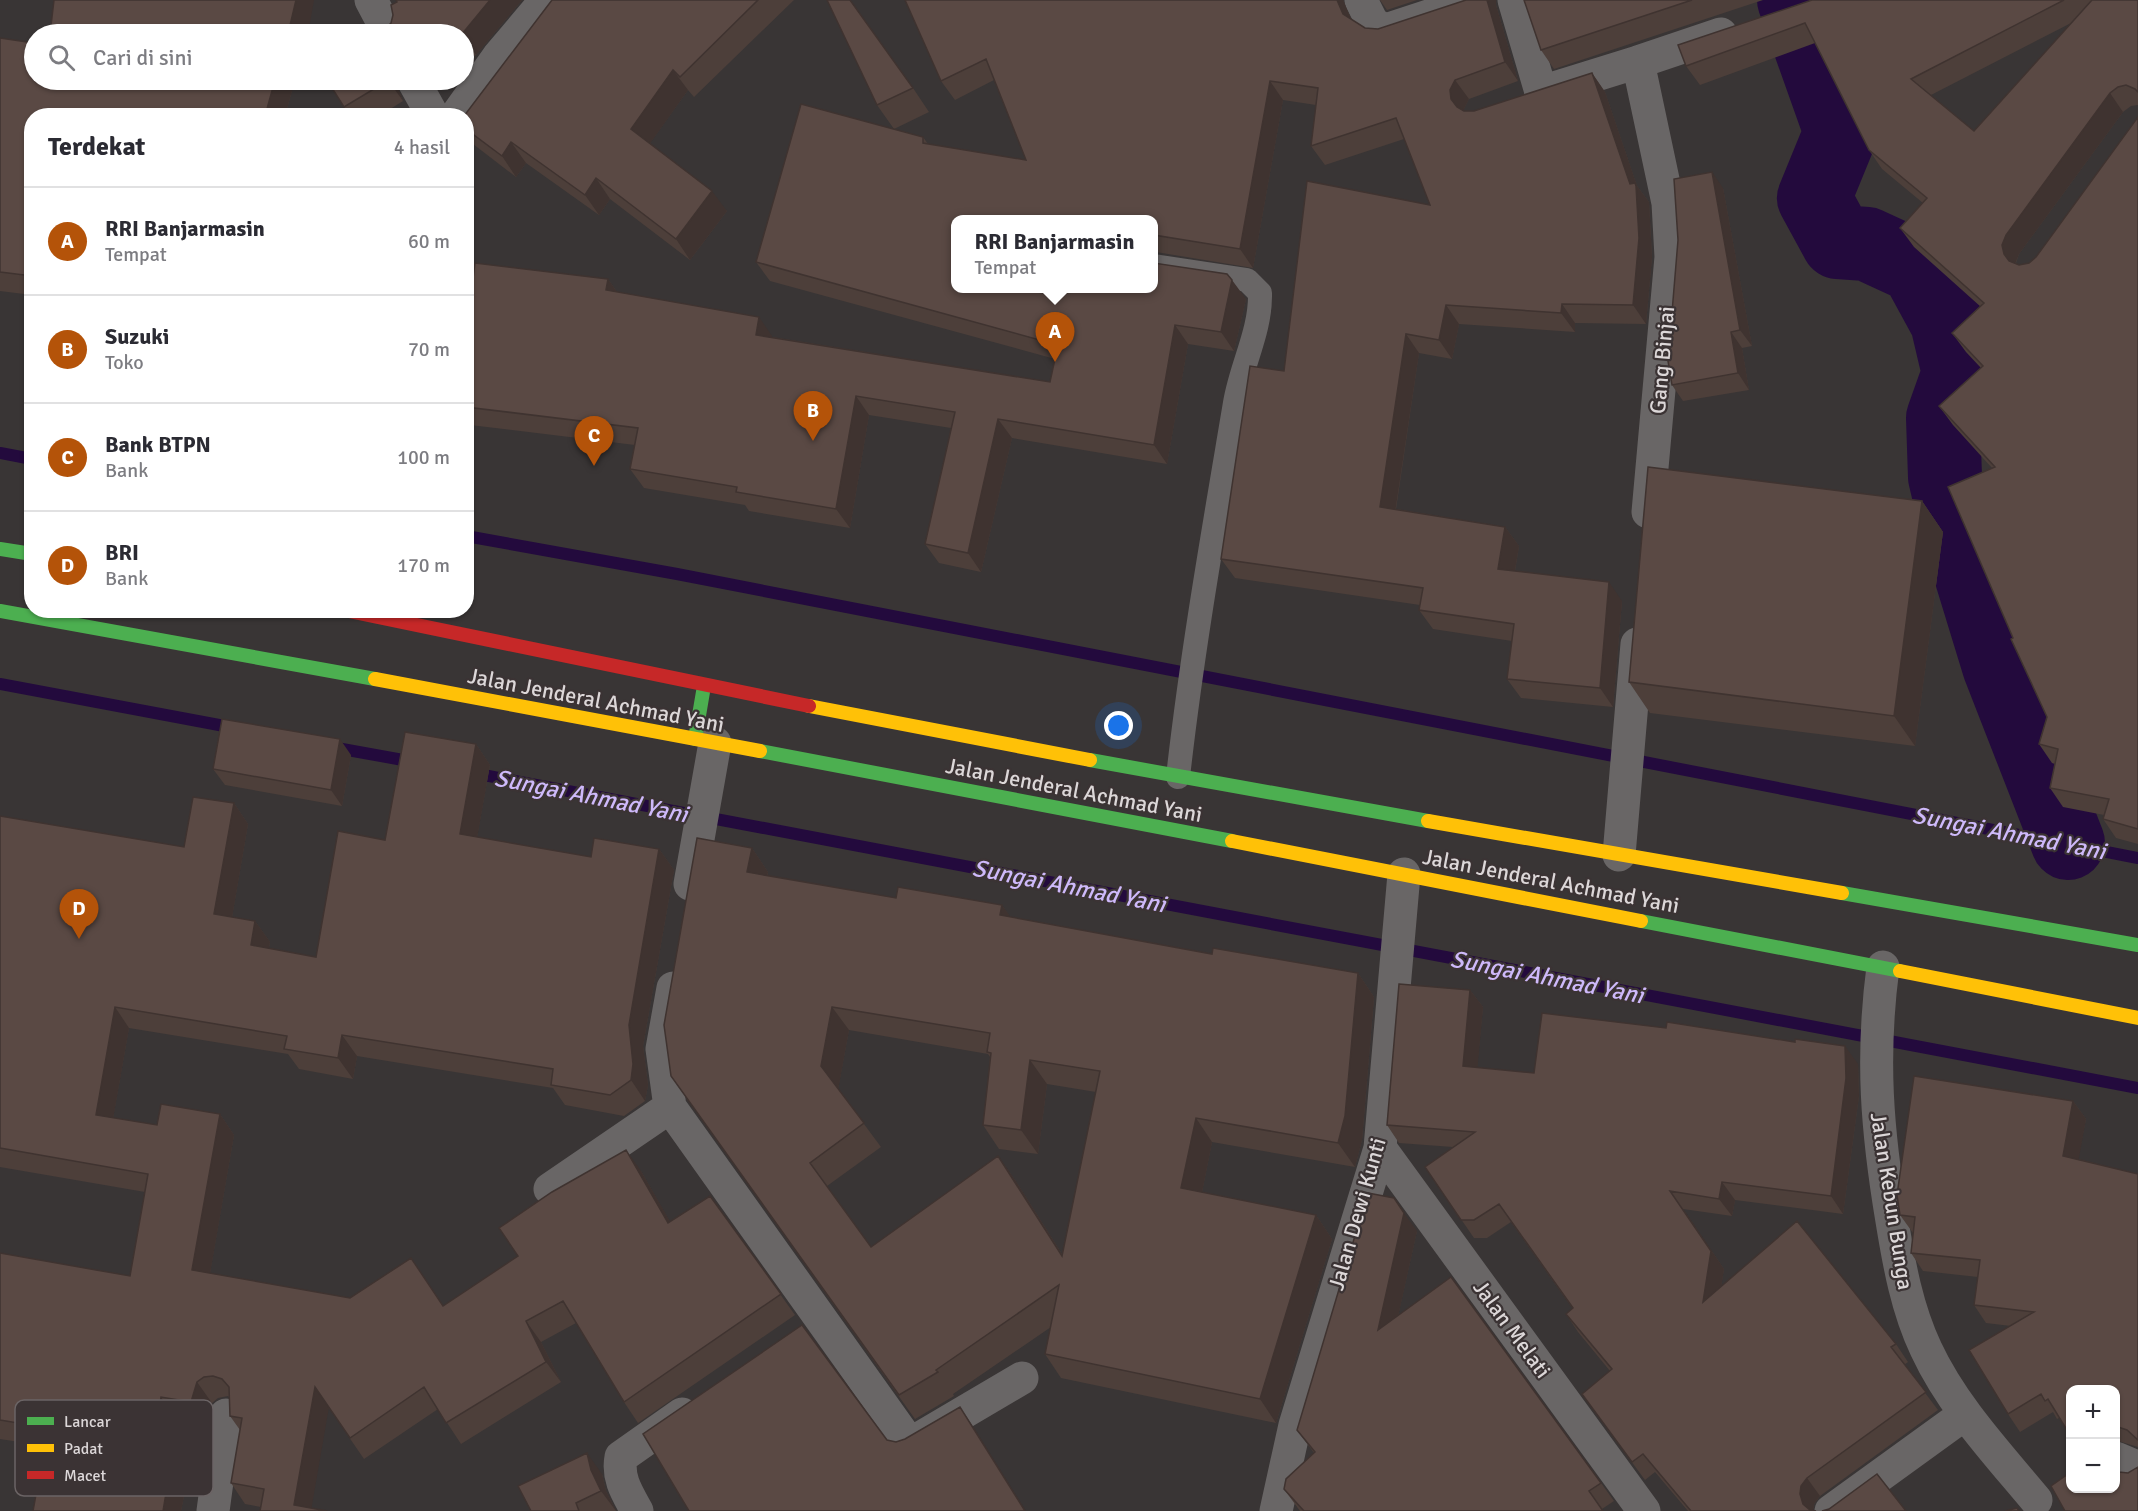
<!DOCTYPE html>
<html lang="id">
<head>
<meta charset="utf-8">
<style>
  :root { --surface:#fff; --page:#f7f7f7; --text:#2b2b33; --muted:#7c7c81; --line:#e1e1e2; --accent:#b45309 }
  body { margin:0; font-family:Signika,sans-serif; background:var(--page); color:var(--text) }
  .controls { position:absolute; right:18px; bottom:18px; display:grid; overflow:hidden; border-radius:12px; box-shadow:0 2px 4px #0004 }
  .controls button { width:54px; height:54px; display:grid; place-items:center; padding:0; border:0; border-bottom:2px solid var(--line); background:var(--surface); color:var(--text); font:30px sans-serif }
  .you { position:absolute; left:1119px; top:726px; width:21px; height:21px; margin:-15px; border:4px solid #fff; border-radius:50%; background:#1a73e8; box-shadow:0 0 0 9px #1a73e833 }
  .badge { display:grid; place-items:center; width:39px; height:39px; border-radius:50%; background:var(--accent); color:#fff; font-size:20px; font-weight:700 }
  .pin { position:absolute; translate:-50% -50px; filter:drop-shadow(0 2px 3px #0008) }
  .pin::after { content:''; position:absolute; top:32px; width:21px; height:18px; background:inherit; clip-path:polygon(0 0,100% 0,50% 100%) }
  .popup { position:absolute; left:951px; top:215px; width:207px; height:78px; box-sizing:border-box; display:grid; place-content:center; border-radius:12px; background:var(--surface); filter:drop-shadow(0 2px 4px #0005); font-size:20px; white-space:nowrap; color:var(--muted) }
  .popup b { font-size:22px; color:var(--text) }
  .popup::after { content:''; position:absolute; left:50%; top:100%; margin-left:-12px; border:12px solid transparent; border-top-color:var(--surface) }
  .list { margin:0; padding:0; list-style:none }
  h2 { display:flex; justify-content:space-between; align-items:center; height:78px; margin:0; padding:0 24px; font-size:26px }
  h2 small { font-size:20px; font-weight:400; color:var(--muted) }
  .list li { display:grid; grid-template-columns:39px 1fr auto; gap:18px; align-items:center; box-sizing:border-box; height:108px; padding:0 24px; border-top:2px solid var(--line) }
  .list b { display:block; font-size:22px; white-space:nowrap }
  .list p { margin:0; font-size:20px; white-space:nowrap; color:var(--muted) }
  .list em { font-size:20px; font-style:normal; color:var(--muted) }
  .icon { flex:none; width:33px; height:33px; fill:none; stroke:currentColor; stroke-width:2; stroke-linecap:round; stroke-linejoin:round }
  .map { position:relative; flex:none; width:2138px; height:1511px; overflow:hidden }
  .search { position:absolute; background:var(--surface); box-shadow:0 2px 4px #0004; left:24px; top:24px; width:450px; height:66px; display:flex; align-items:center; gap:15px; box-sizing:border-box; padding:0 21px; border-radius:33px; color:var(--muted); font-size:22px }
  .panel { position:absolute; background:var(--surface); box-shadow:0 2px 4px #0004; left:24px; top:108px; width:450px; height:510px; border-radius:24px }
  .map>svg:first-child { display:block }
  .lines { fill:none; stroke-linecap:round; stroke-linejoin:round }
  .stream { stroke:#230a3d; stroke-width:12 }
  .river { stroke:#230a3d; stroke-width:74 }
  .lane { stroke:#696666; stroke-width:24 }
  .street { stroke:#696666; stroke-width:33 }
  .fast { stroke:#4caf50; stroke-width:14 }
  .slow { stroke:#ffc107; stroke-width:14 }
  .jam { stroke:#c62828; stroke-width:14 }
  .wall { fill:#4d3f3a; fill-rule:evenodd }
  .shaded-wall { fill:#3f3330 }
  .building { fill:#5a4944; stroke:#3f3330; stroke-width:1.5; fill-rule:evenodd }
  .labels { text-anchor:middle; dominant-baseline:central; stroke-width:4.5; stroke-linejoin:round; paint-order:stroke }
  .street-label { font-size:22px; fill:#dcd7d8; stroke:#3b3334 }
  .water-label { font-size:24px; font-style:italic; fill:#ceb9fa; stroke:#3b3334 }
  .key { fill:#3b3334; stroke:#6b6465; stroke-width:1.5 }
  .key-label { font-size:16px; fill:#dcd7d8 }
</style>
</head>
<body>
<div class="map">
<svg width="2138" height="1511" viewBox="0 0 2138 1511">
  <rect width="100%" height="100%" fill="#393535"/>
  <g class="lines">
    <path class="stream" d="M0,453L32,459
      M466,536L677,574L2138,858
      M0,684L235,728
      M331,747L414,762
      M473,773L2138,1088"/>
    <path class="river" d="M1794,0L1841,132L1814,198L1838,242L1867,244L1917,267L1947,322L1959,373L1943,418L1945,477L1958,532L1999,666L2068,843"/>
    <path class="lane" d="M1154,266L1247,280L1260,293C1261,331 1241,366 1235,403C1214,528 1192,652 1178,777"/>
    <path class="street" d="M371,0L389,34
      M1361,0L1373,24L1386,30L1477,0
      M1514,0L1541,92
      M413,80L433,116
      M1551,89L1638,62
      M456,116L498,57L546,0
      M1648,512L1671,257L1668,203L1638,62L1721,34
      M1619,855L1637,644
      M690,884L715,743
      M1883,967C1871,1058 1877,1131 1892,1221C1899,1264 1907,1309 1926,1349C1952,1405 1996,1452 2036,1500
      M673,988L662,1049L670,1107L910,1444L1022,1378
      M1380,1148L1644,1511
      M550,1189L670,1107
      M2116,1458L2132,1465L2138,1472
      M213,1511L226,1415
      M637,1511C627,1493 617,1478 621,1457L682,1414
      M1276,1511L1295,1425L1380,1148L1404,874
      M1831,1511L1965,1414"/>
    <path class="fast" d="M0,549L32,554
      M0,611L375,679
      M695,739L704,686
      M760,751L1232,841
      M1090,760L1428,821
      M1842,893L2138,945
      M1641,921L1900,971"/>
    <path class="slow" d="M375,679L760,751
      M809,706L1090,760
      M1428,821L1842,893
      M1232,841L1641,921
      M1900,971L2138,1018"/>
    <path class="jam" d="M344,610L809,706"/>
  </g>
  <path class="wall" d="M396,0H522L476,55L464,63V34L373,32L384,30L391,23L397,2Z
    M552,0H794L694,97L688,90L650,143L727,211L690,260L610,199L599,215L526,163L516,177L473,144L466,135V116Z
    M905,0H1343L1351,19L1365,28L1378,29L1496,5L1518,81L1469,99L1464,109V111H1474L1592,73L1605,92L1637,186L1649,202L1652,257L1646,324L1575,323V332L1459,324L1452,359L1419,353L1396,509L1505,527L1519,546L1515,571L1622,601L1613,707L1521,698L1507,679L1512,641L1433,629L1419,610L1420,605L1235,578L1221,559L1284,371L1430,205L1404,139L1325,165L1311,146L1316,105L1283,100L1253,268L1156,252L1154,253V219H956L1246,299L1234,351L1188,344L1167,464L1012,438L981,572L939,563L925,544L951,428L869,415L850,528L749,511L745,505L644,488L630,469L635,445L470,425L466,420V331L608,279L617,292L772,336V337L1050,382L1055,359L770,281L756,262L923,137L928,144L1026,160L994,80L955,100L941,81Z
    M1380,0H1417L1387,10Z
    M1524,0H1763L1554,69L1541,50Z
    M1812,0H2138V105L2131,106L2123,112L2019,254L2016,263L2019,265L2029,263L2036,257L2138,117V844L2116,838L2103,819L2104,815L2063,807L2050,788L2055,764L2052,763L2039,744L2047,717L2013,638L1992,468L1953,425L1939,406L1981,368L1966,352L1952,333L1981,307L1914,247L1900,228L1923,203L1882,169L1869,150L1815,43L1700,85L1686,66ZM2073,22L1974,131L1931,95Z
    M0,38L295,80L285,116H32V295L0,291Z
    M327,80H394L403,101L379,116H350Z
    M913,88L929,112L894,129L877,105Z
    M1723,188L1752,346L1742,348L1749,390L1683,401L1672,385Z
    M1922,501L1943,532L1915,746L1650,713L1629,682Z
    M476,744L490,765L477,837L591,857L659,849L674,870L643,1046L648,1085L645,1101L624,1116L565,1105L553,1088L357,1056L353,1079L299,1069L288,1054L129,1028L113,1118L157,1125L220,1114L234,1135L210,1273L350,1298L444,1306L518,1256L641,1171L670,1222L710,1196L795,1315L638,1423L624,1402L576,1323L541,1342L561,1382L461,1444L438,1409L364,1459L329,1408L261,1507L245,1504L231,1483L240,1430L230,1416L229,1397L228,1396L218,1398L212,1403L206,1423L175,1418L166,1474L184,1496L181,1511H33L45,1446L0,1439V1253L130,1276L145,1192L0,1167V816L184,847L234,803L248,824L232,917L255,921L270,942L269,948L316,957L385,840Z
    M351,755L342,806L225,785L213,769Z
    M752,848L768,872V876L896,898L1002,905L1010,917L1212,954L1358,973L1374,997L1362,1140L1355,1167L1212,1142L1202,1192L1316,1215L1332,1239L1276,1423L1061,1378L1045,1354L1051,1327L953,1394L954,1396L915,1419L671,1076ZM849,1030L988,1054L990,1057L983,1125L999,1149L1038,1154L1047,1084L1096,1092L1062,1254L1015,1180L998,1156L871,1247L827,1186L881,1147L838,1089Z
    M1470,990L1483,1007L1477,1068L1534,1073L1858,1064L1859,1096L1843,1214L1735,1200L1732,1216L1683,1209L1724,1269L1721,1287L1896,1344L1908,1362L1904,1365L1938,1410L1820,1496L1814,1504L1813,1510L1816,1511H1688L1655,1472L1645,1480L1595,1412L1610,1371L1578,1332L1566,1314L1573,1309L1511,1222L1487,1238H1474L1425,1167L1453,1147L1399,1143L1387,1125Z
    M2073,1101L2086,1119L2078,1159L2138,1174V1447L2115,1440V1389L2057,1419L2053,1412L2020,1432L2008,1414L2011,1326L1986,1323L1974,1305L1978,1277L1923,1271L1911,1253L1913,1233L1900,1215Z
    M1417,1231L1398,1316L1601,1483L1614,1501L1602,1509L1603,1511H1300L1284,1489L1314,1453L1297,1430Z
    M602,1474L606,1491L616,1511H531Z"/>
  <path class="shaded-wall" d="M296,0H314L308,34H288Z
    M490,0H522L476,55L464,36V34H462Z
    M1337,0H1343L1357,33L1343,14Z
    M1487,0H1496V5L1518,81L1505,62Z
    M673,70L688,90L646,149L631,129Z
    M1592,73L1605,92L1637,186L1649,202L1652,257L1646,324L1633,305L1630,184Z
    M275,80H295L285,116H265Z
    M388,80H395L403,101Z
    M1455,80L1469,99L1464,109V118L1451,99L1450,90Z
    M1270,81L1283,100L1253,268L1240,249Z
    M2110,93L2123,112L2019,254L2015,264L2017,273L2004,254L2002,245L2006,235Z
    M511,142L526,163L516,177L502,156Z
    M1712,172L1723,188L1752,346L1740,330Z
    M596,178L610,199L599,215L585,195Z
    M712,191L727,211L690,260L676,239Z
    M608,279L621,298L606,290Z
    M1232,280L1246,299L1234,351L1221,332Z
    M1562,304L1575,323V332L1561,313Z
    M1446,305L1459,324L1452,359L1439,340Z
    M759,317L772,336L769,354L756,335Z
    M1175,325L1188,344L1167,464L1154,445Z
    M1731,332L1742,348L1749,390L1738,373Z
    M1406,334L1419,353L1393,526L1380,507Z
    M856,396L869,415L850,528L836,509Z
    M998,419L1012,438L981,572L968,553Z
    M1922,501L1943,532L1915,746L1894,716Z
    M1505,527L1519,546L1512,588L1498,569Z
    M1609,582L1622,601L1613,707L1600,688Z
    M340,739L351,755L342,806L331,790Z
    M476,744L490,765L474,855L460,834Z
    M234,803L248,824L229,935L214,914Z
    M752,848L768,872L764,896L747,872Z
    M659,849L674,870L643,1046L648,1085L645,1101L631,1080L629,1025Z
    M1002,905L1019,929L1000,915Z
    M255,921L270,942L266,966L251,945Z
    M1358,973L1374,997L1362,1140L1355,1167L1338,1143Z
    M1470,990L1483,1007L1476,1084L1463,1066Z
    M115,1007L129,1028L110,1136L96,1115Z
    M832,1007L849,1030L838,1090L821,1066Z
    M342,1035L357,1056L353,1079L338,1058Z
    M1845,1046L1858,1064L1859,1096L1843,1214L1831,1196Z
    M1030,1060L1047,1084L1038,1154L1021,1130Z
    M2073,1101L2086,1119L2076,1174L2063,1156Z
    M220,1114L234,1135L207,1291L192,1270Z
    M1196,1118L1212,1142L1198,1212L1181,1188Z
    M626,1150L641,1171L683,1244L668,1223Z
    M998,1156L1015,1180L1078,1280L1062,1256Z
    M1722,1182L1735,1200L1732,1216L1719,1199Z
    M1683,1209L1724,1269L1716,1320L1703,1302Z
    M1404,1213L1417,1231L1391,1348L1378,1330Z
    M1316,1215L1332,1239L1276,1423L1260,1399Z
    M526,1321L541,1342L561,1382L546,1362Z
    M197,1382L212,1403L206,1423L191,1402Z
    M315,1387L329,1407L311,1511L294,1505Z
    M161,1397L175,1418L163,1492L148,1471Z
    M960,1407L974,1428L1026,1511H1025Z
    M587,1453L602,1474L606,1491L616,1511L601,1491L591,1470Z
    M169,1475L184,1496L181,1511H163Z
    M1807,1478L1820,1496L1814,1504L1813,1511H1808L1803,1504L1800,1494L1801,1486Z"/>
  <path class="building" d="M54,0H296L288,34H50Z
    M396,0H490L462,34H345L361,25L373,32L384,30L391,23L393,15L391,5L397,2Z
    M552,0H758L680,77L673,70L631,129L712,191L676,239L596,178L585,195L511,142L502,156L466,129V116H464Z
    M827,0H850L913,88L877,105Z
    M905,0H1337L1343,14L1365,28L1378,29L1466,0H1487L1505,62L1455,80L1450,90L1451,99L1457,107L1464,111H1474L1592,73L1630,184L1635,183L1636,186L1639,238L1633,305L1562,304L1561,313L1446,305L1439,340L1406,334L1380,507L1505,527L1498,569L1609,582L1600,688L1507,679L1514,624L1419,610L1423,588L1221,559L1250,366L1284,371L1307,181L1430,205L1396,118L1311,146L1318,88L1270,81L1240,249L1154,235V219H956V288H1154V263L1227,274L1232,280L1221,332L1175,325L1154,445L998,419L968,553L925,544L955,412L856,396L836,509L736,492L737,487L630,469L638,428L466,407V331L475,263L608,279L606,290L759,317L756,335L1050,382L1058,345L756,262L801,104L923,137V143L1026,160L986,59L941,81Z
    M1524,0H1692L1541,50Z
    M1812,0H2064L1911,79L1974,131L2092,0H2138V92L2135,89L2126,85L2118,87L2110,93L2006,235L2002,245L2004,254L2009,261L2019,265L2029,263L2036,257L2138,117V829L2103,819L2109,799L2050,788L2058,749L2039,744L2047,717L2011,639L2013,638L1948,487L1995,467L1939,406L1983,366L1952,333L1984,303L1900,228L1927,198L1869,150L1805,23L1686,66L1678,45Z
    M0,38L34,43V80H275L265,116H32V276L0,272Z
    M327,80H389L344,107Z
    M1712,172L1740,330L1731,332L1738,373L1672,385L1668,361L1678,240L1674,179Z
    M1648,467L1922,501L1894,716L1629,682Z
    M222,719L340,739L331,790L213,769Z
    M405,732L476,744L460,834L591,857L594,838L659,849L629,1025L633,1064L631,1080L610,1095L551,1085L553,1069L342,1035L338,1058L284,1049L287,1036L115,1007L96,1115L157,1125L161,1104L220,1114L192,1270L350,1298L411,1258L443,1306L518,1256L499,1228L552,1192L626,1150L668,1223L710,1196L781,1294L624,1402L563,1301L526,1321L546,1362L446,1423L424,1387L350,1438L315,1387L294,1505L327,1511H260L264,1489L231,1483L242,1418L230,1416L229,1387L222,1379L213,1376L204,1377L197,1382L191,1402L161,1397L148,1471L169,1475L163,1511H33L48,1428L0,1420V1253L130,1276L148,1174L0,1148V816L184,847L193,797L234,803L214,914L255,921L251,945L316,957L338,831L385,840Z
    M697,838L752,848L747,872L896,898L898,887L1002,905L1000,915L1212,954L1213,948L1358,973L1345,1116L1338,1143L1196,1118L1181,1188L1316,1215L1260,1399L1045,1354L1059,1285L936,1370L938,1372L899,1395L671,1076L664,1025ZM832,1007L990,1033L987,1052L991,1053L983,1125L1021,1130L1030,1060L1100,1071L1062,1256L998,1156L871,1247L810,1163L864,1123L821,1066Z
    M1399,984L1470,990L1463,1066L1534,1073L1542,1013L1666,1028L1667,1022L1795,1042V1039L1845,1046L1846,1078L1831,1196L1722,1182L1719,1199L1670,1191L1711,1251L1703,1302L1797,1221L1896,1344L1891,1347L1926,1392L1807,1478L1801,1486L1800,1494L1803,1504L1810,1510L1816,1511H1691L1643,1454L1632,1462L1582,1394L1612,1369L1566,1314L1573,1308L1499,1204L1474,1220H1461L1425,1167L1475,1132L1387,1125Z
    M1914,1076L2073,1101L2063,1156L2138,1174V1440L2127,1430L2115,1426V1389H2070V1435L2048,1399L2045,1401L2041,1394L2008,1414L1969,1350L2034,1312L1974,1305L1980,1260L1911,1253L1915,1217L1900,1215L1897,1195Z
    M1368,1193L1394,1198L1404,1213L1378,1330L1451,1277L1601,1483L1589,1491L1603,1511H1304L1284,1489L1286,1479L1315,1452L1297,1430L1357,1229H1359Z
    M802,1325L887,1440L896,1442L905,1439L960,1407L1025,1511H689L643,1434Z
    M587,1453L591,1470L601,1491L576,1503L579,1511H531L518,1486Z
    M2138,1467V1511H2065L2051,1486L2068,1474L2070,1470V1488H2115V1469L2119,1472L2128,1473Z
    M1877,1474L1906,1511H1822L1829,1509Z
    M2017,1508L2019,1511H2005Z"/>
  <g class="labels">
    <g class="street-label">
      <text transform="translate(1662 360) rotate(-85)">Gang Binjai</text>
      <text transform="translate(596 700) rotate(11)">Jalan Jenderal Achmad Yani</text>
      <text transform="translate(1074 790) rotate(11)">Jalan Jenderal Achmad Yani</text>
      <text transform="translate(1551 881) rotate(11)">Jalan Jenderal Achmad Yani</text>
      <text transform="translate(1892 1201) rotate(81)">Jalan Kebun Bunga</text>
      <text transform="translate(1357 1214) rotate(-74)">Jalan Dewi Kunti</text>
      <text transform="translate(1512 1329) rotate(54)">Jalan Melati</text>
    </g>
    <g class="water-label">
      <text transform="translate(591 796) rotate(11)">Sungai Ahmad Yani</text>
      <text transform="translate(2009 833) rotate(11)">Sungai Ahmad Yani</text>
      <text transform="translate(1069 886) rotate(11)">Sungai Ahmad Yani</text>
      <text transform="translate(1547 977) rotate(11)">Sungai Ahmad Yani</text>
    </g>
  </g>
  <rect x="15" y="1400" width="198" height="96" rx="9" class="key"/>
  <rect x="27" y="1417" width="27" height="8" fill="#4caf50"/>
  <rect x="27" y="1444" width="27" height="8" fill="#ffc107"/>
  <rect x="27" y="1471" width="27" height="8" fill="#c62828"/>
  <g class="key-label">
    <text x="64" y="1427">Lancar</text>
    <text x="64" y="1454">Padat</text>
    <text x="64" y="1481">Macet</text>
  </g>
</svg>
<div class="controls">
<button>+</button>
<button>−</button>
</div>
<div class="you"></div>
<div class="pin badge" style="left:1055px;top:362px">A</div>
<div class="popup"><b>RRI Banjarmasin</b>Tempat</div>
<div class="pin badge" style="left:813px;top:441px">B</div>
<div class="pin badge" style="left:594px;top:466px">C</div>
<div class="pin badge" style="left:79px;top:939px">D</div>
<div class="search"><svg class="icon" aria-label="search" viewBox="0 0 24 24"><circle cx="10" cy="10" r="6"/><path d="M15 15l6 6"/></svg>Cari di sini</div>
<section class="panel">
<h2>Terdekat<small>4 hasil</small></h2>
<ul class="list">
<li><span class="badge">A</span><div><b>RRI Banjarmasin</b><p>Tempat</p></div><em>60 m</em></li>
<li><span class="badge">B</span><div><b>Suzuki</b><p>Toko</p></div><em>70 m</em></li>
<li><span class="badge">C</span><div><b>Bank BTPN</b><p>Bank</p></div><em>100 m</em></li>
<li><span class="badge">D</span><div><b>BRI</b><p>Bank</p></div><em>170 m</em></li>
</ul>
</section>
</div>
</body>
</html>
